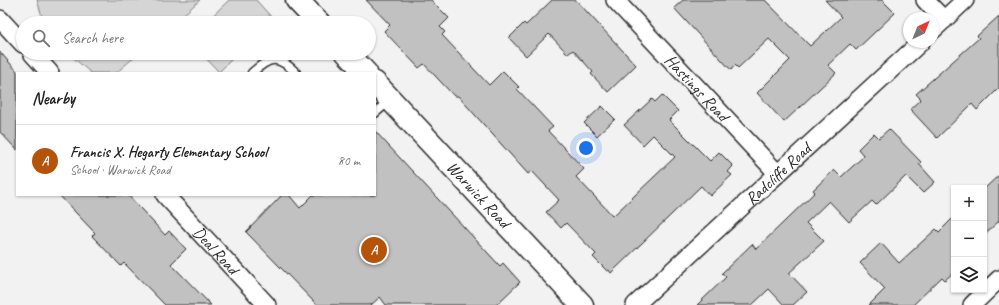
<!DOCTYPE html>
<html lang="en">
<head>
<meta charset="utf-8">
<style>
  :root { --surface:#fff; --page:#f6f6f6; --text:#222; --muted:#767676; --line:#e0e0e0; --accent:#b45309 }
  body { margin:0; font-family:Caveat,sans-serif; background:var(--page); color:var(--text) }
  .controls { position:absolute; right:12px; bottom:12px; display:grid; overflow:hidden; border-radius:0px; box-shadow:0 1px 3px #0004 }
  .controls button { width:36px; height:36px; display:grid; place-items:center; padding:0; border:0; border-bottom:1px solid var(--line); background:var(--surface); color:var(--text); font:20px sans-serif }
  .compass { position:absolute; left:903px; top:12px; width:36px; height:36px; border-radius:50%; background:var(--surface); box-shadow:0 1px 3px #0004; rotate:43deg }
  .you { position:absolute; left:586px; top:148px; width:14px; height:14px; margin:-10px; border:3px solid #fff; border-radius:50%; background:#1a73e8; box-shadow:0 0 0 6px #1a73e833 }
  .badge { display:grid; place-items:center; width:26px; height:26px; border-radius:50%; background:var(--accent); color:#fff; font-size:13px; font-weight:700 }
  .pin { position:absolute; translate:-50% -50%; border:2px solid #fff; box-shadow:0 1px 4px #0006 }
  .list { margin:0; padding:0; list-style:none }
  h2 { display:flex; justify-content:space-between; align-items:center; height:52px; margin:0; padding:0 16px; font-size:17px }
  h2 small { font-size:13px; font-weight:400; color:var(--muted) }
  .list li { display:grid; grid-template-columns:26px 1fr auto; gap:12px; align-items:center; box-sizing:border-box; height:72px; padding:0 16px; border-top:1px solid var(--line) }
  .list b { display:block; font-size:15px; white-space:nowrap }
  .list p { margin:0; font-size:13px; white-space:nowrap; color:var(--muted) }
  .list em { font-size:13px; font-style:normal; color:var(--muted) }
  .icon { flex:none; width:22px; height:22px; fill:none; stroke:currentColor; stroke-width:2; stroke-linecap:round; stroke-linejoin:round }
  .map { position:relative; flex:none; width:999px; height:305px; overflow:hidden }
  .search { position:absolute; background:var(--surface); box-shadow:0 1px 3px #0004; left:16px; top:16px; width:360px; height:44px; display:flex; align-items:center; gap:10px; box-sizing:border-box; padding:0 14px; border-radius:22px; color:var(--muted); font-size:15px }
  .panel { position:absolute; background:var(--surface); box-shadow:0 1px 3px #0004; left:16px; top:72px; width:360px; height:124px; border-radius:0px }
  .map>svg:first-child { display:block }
  .green { fill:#d5d5d5; stroke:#808080 }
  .building { fill:#c1c1c1; stroke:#2b2b2b }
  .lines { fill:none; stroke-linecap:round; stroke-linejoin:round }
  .lane-casing { stroke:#2b2b2b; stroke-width:11 }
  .street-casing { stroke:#2b2b2b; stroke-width:20 }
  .secondary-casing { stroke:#2b2b2b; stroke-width:25 }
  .lane { stroke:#fff; stroke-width:8 }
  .street { stroke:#fff; stroke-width:17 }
  .secondary { stroke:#fff; stroke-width:22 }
  .labels { text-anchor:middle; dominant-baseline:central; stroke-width:4; stroke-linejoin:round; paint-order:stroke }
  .street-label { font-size:17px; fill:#2b2b2b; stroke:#fff }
</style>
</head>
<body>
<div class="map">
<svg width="999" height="305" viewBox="0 0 999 305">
  <rect width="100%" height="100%" fill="#f2f2f2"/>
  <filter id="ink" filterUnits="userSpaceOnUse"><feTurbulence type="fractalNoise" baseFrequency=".025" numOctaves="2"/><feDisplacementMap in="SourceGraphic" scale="8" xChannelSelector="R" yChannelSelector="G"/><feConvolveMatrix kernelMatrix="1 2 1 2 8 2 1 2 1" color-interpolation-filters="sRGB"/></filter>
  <g filter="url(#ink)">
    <path class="green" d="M37,0H200L174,23H44Z
      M229,0H256L273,19L269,23H205Z
      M68,53H139L116,73H91Z
      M201,53H238L219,72Z"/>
    <path class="building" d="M366,0H431L449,18L440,27L445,32L442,35L489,85L503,71L519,87L517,89L553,127L548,131L584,169L576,177L613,216L675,157L653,135L643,145L624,125L652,99L655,102L662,95L678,111L669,120L710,161L719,152L733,166L728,172L732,175L710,196L701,186L611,273L609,270L607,271L593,257L596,254L566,223L561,228L546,212L559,200L532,171L528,174L458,96H454L424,64L419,68L384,31L390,25Z
      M552,0H576L636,65L608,92L591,74L593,72L573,50L568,54L549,34L526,56L509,38L524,23L526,25Z
      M683,0H765L810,46L841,17L825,0H882L895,13L856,50L850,44L828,65L836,73L784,122L757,93L790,60L769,39L738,68L735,65L731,70L674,8Z
      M999,16V88L977,110L972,104L937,138L910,109L921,99L916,94L979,38L977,36Z
      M0,52L17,71V150L0,132Z
      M602,106L615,119L597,136L584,123Z
      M889,129L921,162L919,164L935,182L923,193L906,176L876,205L872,201L849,222L829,201L806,223L824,241L789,273L807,292L793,305H784L769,289L752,305H697L726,277L722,273L752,244L756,249L815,192L813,190L834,170L841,177L864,156L858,149L874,133L879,138Z
      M375,131L500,266L503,263L520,282L496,305H386L380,297L371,305H317L246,232L282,195H289L300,208L313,195H375Z
      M999,175V221L984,235V189Z
      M59,195H128L165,235L169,231L186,249L171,264L211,305H165L124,263L121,266L92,236L95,233Z
      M954,217V272L945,280L942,277L913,305H869L885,289L860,263L881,243L899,263L936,229L939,232Z"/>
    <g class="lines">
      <g class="lane-casing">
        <path id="lane" d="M252,73C270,56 278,55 296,73
          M375,113L390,100"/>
      </g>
      <g class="street-casing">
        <g id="street">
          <path id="s1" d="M615,0L778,174"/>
          <path d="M925,0L944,20"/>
          <path d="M0,19L23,44"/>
          <path d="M933,30L965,0"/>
          <path d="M32,53L50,73"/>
          <path id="s2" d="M165,195L267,305"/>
          <path id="s3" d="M635,305L921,42"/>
          <path d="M972,305L999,279"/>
        </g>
      </g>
      <g class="secondary-casing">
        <g id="secondary">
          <path d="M297,0L319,23"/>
          <path d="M347,53L366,73"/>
          <path id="s4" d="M375,83L582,305"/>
        </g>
      </g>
      <use href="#lane" class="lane"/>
      <use href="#street" class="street"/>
      <use href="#secondary" class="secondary"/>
    </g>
  </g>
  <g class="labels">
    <g class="street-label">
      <text stroke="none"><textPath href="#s1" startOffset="120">Hastings Road</textPath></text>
      <text stroke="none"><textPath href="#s3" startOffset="194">Radcliffe Road</textPath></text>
      <text stroke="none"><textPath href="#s4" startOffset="152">Warwick Road</textPath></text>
      <text stroke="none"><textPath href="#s2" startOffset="75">Deal Road</textPath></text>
    </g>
  </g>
</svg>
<div class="controls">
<button>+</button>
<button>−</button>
<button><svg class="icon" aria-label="layers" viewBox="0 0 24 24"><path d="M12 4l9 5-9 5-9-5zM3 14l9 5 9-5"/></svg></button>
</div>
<svg class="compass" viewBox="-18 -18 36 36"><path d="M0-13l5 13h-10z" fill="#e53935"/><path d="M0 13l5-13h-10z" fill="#767676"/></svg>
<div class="you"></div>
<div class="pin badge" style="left:374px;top:250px">A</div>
<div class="search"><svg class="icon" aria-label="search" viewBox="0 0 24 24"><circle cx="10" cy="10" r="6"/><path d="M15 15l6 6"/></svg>Search here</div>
<section class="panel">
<h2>Nearby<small></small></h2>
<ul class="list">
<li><span class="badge">A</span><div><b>Francis X. Hegarty Elementary School</b><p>School · Warwick Road</p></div><em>80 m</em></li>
</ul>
</section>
</div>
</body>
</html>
